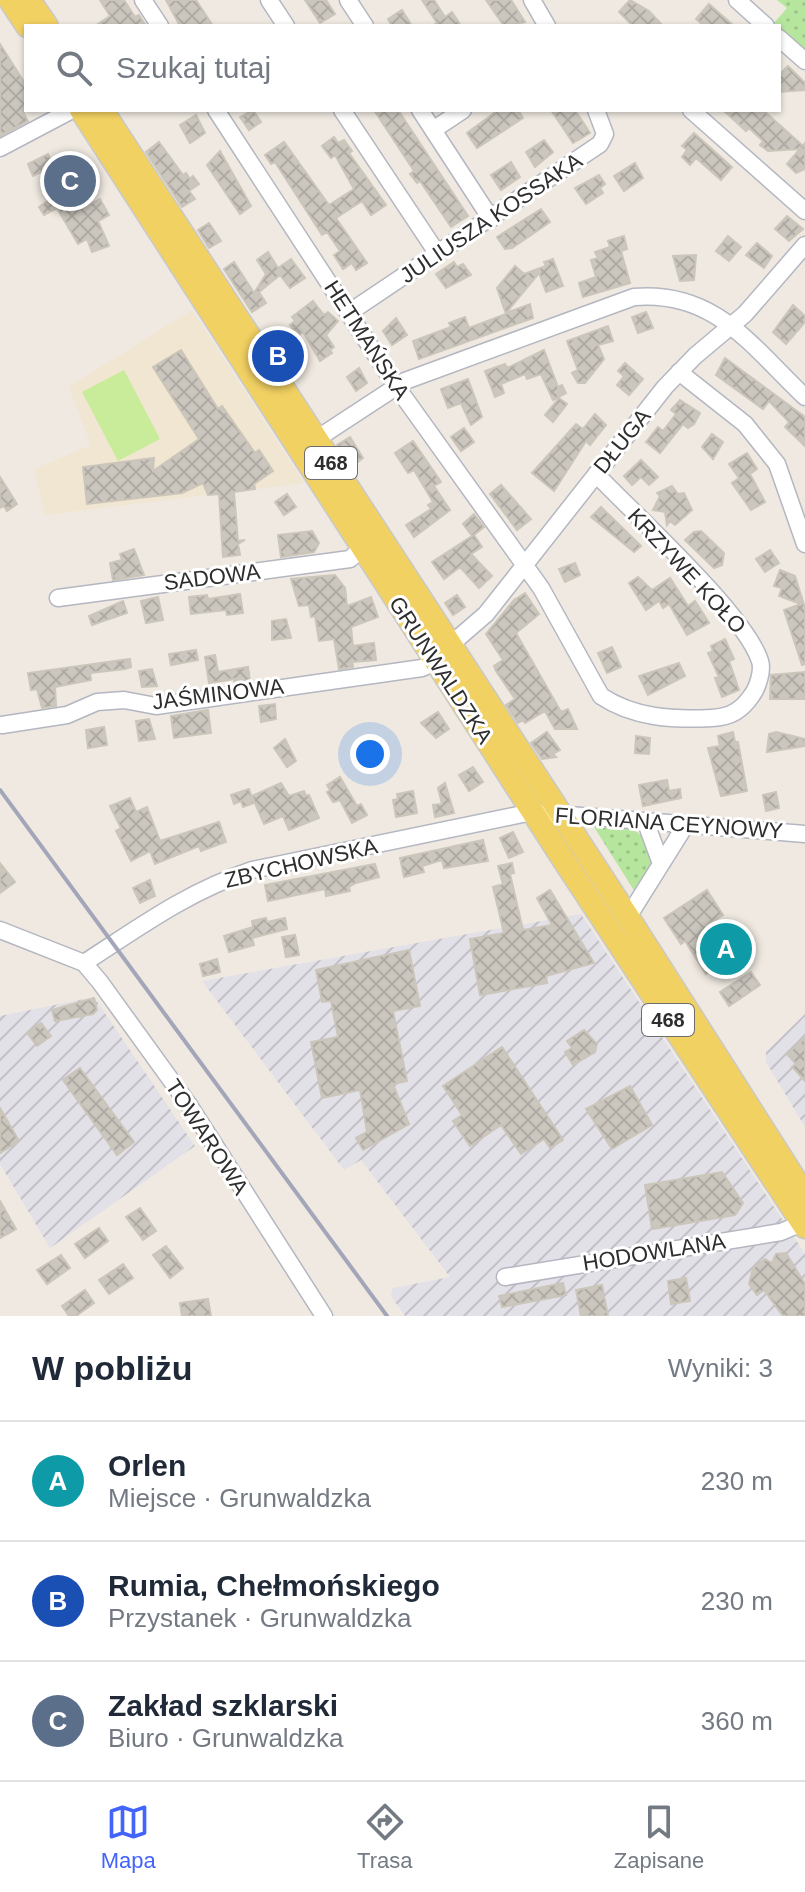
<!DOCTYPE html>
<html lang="pl">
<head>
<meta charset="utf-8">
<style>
  :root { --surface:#fff; --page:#f6f6f7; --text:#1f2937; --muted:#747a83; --line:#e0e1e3; --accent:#4264fb }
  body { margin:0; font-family:Arial,sans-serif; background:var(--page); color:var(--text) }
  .you { position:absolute; left:370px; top:754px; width:28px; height:28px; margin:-20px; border:6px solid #fff; border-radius:50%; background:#1a73e8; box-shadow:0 0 0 12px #1a73e833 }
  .badge { display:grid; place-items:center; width:52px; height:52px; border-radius:50%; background:var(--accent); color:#fff; font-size:26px; font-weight:700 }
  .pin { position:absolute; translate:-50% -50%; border:4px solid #fff; box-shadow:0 2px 8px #0006 }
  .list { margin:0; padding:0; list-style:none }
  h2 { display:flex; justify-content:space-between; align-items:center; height:104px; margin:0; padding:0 32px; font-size:34px }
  h2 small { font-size:26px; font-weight:400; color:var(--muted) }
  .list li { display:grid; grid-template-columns:52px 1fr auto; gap:24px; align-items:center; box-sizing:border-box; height:120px; padding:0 32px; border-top:2px solid var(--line) }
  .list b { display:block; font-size:30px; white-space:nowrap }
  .list p { margin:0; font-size:26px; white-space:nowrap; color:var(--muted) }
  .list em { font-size:26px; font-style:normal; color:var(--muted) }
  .icon { flex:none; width:44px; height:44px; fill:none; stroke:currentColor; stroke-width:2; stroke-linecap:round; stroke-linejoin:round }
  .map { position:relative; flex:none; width:805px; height:1316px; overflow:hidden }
  .search { position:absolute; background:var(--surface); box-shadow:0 2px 6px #0004; left:24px; right:24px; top:24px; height:88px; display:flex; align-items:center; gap:20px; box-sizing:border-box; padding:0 28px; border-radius:0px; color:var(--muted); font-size:30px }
  .sheet { height:464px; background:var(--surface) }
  nav { display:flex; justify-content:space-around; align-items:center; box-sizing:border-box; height:112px; border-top:2px solid var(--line); background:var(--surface); font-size:22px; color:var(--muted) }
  nav a { display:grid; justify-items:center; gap:4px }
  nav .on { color:var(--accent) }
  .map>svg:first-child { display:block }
  .industrial { fill:url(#industrial-furrows) }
  .education { fill:#f0e6d1 }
  .grass { fill:url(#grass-dots) }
  .pitch { fill:#c9ec9a }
  .building { fill:url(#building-cross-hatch); stroke:#cbc5ba; stroke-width:2 }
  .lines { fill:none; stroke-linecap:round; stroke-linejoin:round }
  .minor-casing { stroke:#b4b7c1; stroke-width:19 }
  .major-casing { stroke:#c9c9c9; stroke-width:25 }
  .minor { stroke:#fff; stroke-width:16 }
  .major { stroke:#f2d163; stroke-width:22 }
  .rail { stroke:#a3a6b8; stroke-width:4 }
  .labels { text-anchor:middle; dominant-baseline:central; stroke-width:6; stroke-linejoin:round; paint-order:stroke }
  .shield { fill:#fff; stroke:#6d6d6d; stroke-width:2 }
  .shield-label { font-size:20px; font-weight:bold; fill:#2e2e2e }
  .street-label { font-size:22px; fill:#2e2e2e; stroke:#fff }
</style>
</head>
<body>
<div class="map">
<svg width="805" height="1316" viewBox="0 0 805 1316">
  <defs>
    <pattern id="industrial-furrows" width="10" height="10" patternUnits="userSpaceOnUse" patternTransform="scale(2)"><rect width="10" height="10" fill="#e3e1e8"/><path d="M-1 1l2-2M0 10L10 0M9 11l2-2" fill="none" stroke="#c3c1c7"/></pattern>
    <pattern id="grass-dots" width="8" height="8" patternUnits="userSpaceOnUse" patternTransform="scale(2)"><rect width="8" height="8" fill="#b6e59e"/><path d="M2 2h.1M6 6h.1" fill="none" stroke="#9dc588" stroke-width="1.8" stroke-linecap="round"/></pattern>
    <pattern id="building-cross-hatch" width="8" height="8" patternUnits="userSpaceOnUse" patternTransform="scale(2)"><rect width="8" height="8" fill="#cbc7bf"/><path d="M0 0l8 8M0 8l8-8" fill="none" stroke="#afaba4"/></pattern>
  </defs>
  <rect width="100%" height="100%" fill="#efe9e1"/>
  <path class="industrial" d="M581,914L805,1254V1316H405L391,1296L393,1288L450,1277L361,1160L344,1170L202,981Z
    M94,997L195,1146L50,1248L0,1164V1016Z
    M805,1014V1127L766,1062V1052Z"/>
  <path class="education" d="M192,310L304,483L45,515L34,469L91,445L69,387Z"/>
  <path class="grass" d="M777,0H805V50L774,23L787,8Z
    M594,827C632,830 641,821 654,862L635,892Z"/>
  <path class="pitch" d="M124,370L160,439L118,461L82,392Z"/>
  <path class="building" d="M100,0H124L135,17L139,15L146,26H95L110,16Z
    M166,0H196L213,26H180Z
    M305,0H326L335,14L320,23Z
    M422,0H434L445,17L452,12L461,26H432L437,23Z
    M486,0H511L525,22L504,26Z
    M630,0L649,11L663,26H633L619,12Z
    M709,4L734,26H704L696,19Z
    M402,10L412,26H392L388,19Z
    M0,44L26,85L24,114L28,121L0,136Z
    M788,66L805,83V90L779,92V75Z
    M253,110L261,122L249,130L240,117Z
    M374,110H398L468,216L451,227L420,181L417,183L410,174L414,171Z
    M498,110H518L523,118L477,148L467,133Z
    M551,110H575L590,133L573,143Z
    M723,110H763L803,146L805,143V169L796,173L787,164L800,149L768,151L760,145L763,141L749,128L746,131Z
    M196,115L205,133L190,143L180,125Z
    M694,133L732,167L721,180L696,158L690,165L682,157L687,150L682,146Z
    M334,137L338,143L344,140L352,151L349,153L386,205L371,215L362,201L336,218L367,263L356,270L352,263L343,269L334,255L340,251L327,232L322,235L275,162L271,164L265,155L284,142L329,205L354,189L335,155L331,158L322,146Z
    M544,140L553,152L535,167L526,152Z
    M159,142L183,175L186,173L190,179L193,176L199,184L189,191L195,199L182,207L146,152Z
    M220,151L251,206L240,214L207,165Z
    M48,154L60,179L68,174L89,205L100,199L109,215L98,221L109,246L92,252L87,239L78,244L57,208L44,215L39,207L58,194L45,170L33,176L28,164Z
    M511,162L520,177L501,190L491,175Z
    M635,163L643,178L624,191L614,176Z
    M599,175L605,184L600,188L603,193L586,204L575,188Z
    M541,209L550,222L512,248L505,249L497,237Z
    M787,216L803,229L789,241L775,229Z
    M209,223L221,241L209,248L198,230Z
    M624,236L627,249L621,251L630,283L583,297L579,283L596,277L591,260L598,258L595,252L610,247L608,241Z
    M728,236L741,247L729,261L716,251Z
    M757,243L772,256L764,268L746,255Z
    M268,252L278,268L291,259L305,278L290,288L280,275L259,292L266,303L252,312L224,269L234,262L254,293L266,274L257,260Z
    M696,255L694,280L680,281L673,256Z
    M553,259L563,286L546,292L539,273L506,313L530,304L533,318L419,359L413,341L451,327L449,323L465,317L469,328L506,314L497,288L515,266L524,274L546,266L544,262Z
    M454,262L457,267L463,264L471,275L446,288L436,274Z
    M313,301L324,315L328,312L338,321L326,335L334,347L330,350L332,353L320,361L303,332L298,336L290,325L295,321L292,317Z
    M793,305L805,316V322L786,344L773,332Z
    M646,312L653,328L638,333L632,317Z
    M396,318L407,335L392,345L383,331Z
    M608,326L613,341L598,345L604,359L585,383H578L572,373L578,370L567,341Z
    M181,350L218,409L222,406L255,453L259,450L273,471L254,484L255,489L234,492L238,541L245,540L238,544L240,555L223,557L219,494L208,495L203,483L182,493L87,504L83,467L154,458L153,471L199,439L153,367Z
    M544,350L558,387L562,385L566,393L553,400L541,374L527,379L525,374L501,384L504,393L495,397L485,371L505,364L507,368Z
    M725,358L805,417V446L785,427L789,422L769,401L763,409L716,375Z
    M625,363L643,379L629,395L617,385L624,376L618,371Z
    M359,368L367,383L356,391L347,377Z
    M468,379L482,417L471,425L461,403L448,408L441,389Z
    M559,398L567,404L553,422L545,415Z
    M680,400L700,413L694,424L688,428L683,424L660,453L646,442L658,427L663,431L676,414L671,410Z
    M595,414L606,425L590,445L586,441L554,491L532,473L576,424L583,429Z
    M464,428L474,442L461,451L451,437Z
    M712,434L723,442L713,459L702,447Z
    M350,437L363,458L351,467L337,445Z
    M413,441L441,482L434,486L450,510L414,537L406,525L431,509L428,505L433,502L414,470L408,473L395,453Z
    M747,453L757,469L750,474L765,502L751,510L732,483L739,478L729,464Z
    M641,460L658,477L649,485L641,477L632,485L624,476Z
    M0,477L17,504L7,511L4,506L0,508Z
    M501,485L531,519L517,530L490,494Z
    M672,486L678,494L684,493L692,510L675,525L670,521L667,525L665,512L653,510L660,496L657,493Z
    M287,494L296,507L284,515L275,502Z
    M601,507L641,546L634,552L591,517Z
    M474,514L484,527L474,535L482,547L471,554L492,576L479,588L460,567L444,579L432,562L472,536L463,524Z
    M312,531L319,543L314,552L281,557L278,535Z
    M701,531L724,553L722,565L714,568L685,540L694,532Z
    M134,549L144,575L113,580L110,563L122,560L120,554Z
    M770,550L779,563L765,572L756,559Z
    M575,563L580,575L565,582L559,569Z
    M780,570L795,576L805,608V664L802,665L784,610L801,604L779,596L782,588L774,586Z
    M335,575L345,588L347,606L371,597L378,617L351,627L353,646L374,643L376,660L352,662L353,667L339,669L334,639L319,641L315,616L311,617L309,605L299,606L291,579Z
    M638,577L652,590L670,578L688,606L695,601L709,623L687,635L669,604L663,608L659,601L646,610L629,583Z
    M525,593L539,614L516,633L561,712L568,709L577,729H555L545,711L525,723L523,720L518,723L506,705L515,699L496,671L494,666L503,660L486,634L514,600Z
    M240,594L243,613L227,615L226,610L191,614L189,597L207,595L208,599Z
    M457,595L465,607L453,615L445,603Z
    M158,597L163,620L146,623L141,601Z
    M123,601L127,613L92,625L89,616Z
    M286,619L291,638L272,640V621Z
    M725,639L734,659L729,661L739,690L722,697L715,678L719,677L708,653L713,651L711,646Z
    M612,647L621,667L607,673L598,653Z
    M196,650L198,660L171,665L169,654Z
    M215,655L218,672L248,667L250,681L235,684L234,679L209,683L205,657Z
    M130,659L131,667L125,669L90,673L91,680L55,687L56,706L42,708L37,689L31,690L28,673Z
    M679,663L685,676L648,695L639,676Z
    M152,669L157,686L142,687L139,671Z
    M805,672V699H770L771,675Z
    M275,704L276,719L261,722L259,706Z
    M208,710L211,733L174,738L171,716Z
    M438,712L449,729L436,738L421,723Z
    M149,719L155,739L139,741L136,721Z
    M104,727L107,745L88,748L86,730Z
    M547,732L560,750L553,754L556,757L542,759L531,743Z
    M733,732L735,742H738L747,791L721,796L708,748L720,746L718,736Z
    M776,732L805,739V746L767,752L769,734Z
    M636,736L650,738L649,754L635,753Z
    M285,739L296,761L287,767L274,748Z
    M473,767L483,782L469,791L459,775Z
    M340,777L357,806L361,804L367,815L352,823L340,800L333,802L327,792L330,790L327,785Z
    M667,780L669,791L680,789L681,798L643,806L639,785Z
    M281,783L289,796L304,791L306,796L309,795L319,818L289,830L283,816L264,824L252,796Z
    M445,783L454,813L435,817L433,805L442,804L438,788Z
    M249,789L254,803L243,807L241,801L234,804L231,795Z
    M413,791L417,813L396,817L393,800L398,799L397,794Z
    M776,792L779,808L766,811L763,795Z
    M130,798L136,812L147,807L160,841L219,822L226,842L201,851L199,846L155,864L150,851L131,861L116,831L121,828L110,806Z
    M513,832L523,852L509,858L500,838Z
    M483,840L488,861L444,868L442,860L422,866L424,872L404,877L400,858Z
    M0,863L15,882L0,893Z
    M512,863L514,873L510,874L523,930L552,925L537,898L550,890L594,963L546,976L547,983L480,995L470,939L504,933L493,887L503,884L498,866Z
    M375,864L379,877L356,883L349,887L350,891L326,896L325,889L268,901L265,885Z
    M150,880L155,896L140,903L133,888Z
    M707,890L723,915L706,926L717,943L725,939L736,955L706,974L685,941L681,944L664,918Z
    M266,918L267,922L285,918L287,929L252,938L254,945L229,952L224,936L253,927L252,921Z
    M295,935L299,955L286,957L282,937Z
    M409,950L420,1006L393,1011L407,1081L393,1084L409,1124L363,1150L356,1138L367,1132L360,1090L322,1098L311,1042L338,1037L331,1001L322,1002L316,970Z
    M217,959L220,972L203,976L200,964Z
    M751,972L760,985L729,1006L720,992Z
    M94,998L97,1010L93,1014L55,1021L52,1010Z
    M41,1023L51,1036L37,1046L27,1033Z
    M584,1030L597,1044L595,1052L573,1065L565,1052L572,1048L567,1041Z
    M805,1038V1081L792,1067L796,1064L787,1054Z
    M502,1047L563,1140L550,1148L544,1139L521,1154L501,1125L470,1146L453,1121L462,1115L443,1086Z
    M80,1068L134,1142L117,1155L63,1080Z
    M630,1086L652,1125L612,1149L586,1109Z
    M0,1108L19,1141L0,1153Z
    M722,1172L743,1203L735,1215L652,1229L645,1185Z
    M0,1201L16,1229L0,1238Z
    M140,1208L156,1231L143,1240L126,1217Z
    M99,1228L108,1241L85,1258L75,1244Z
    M166,1246L183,1268L170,1278L153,1255Z
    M786,1253L805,1284V1316H783L764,1290L757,1295L749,1284L753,1268L765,1259L772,1263L776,1254Z
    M61,1255L70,1268L47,1284L37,1270Z
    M123,1264L133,1278L109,1294L99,1280Z
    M686,1278L690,1301L671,1304L668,1281Z
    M563,1283L566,1295L502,1307L499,1296Z
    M602,1285L608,1316H581L576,1290Z
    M85,1290L94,1303L76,1316H69L62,1306Z
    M208,1299L211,1316H182L180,1303Z"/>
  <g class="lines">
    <g class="minor-casing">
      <path id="minor" d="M143,0L160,26
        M269,0L286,26
        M348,0L365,26
        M532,0L547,26
        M737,0L766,26
        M779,38L805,61
        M216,110L396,386L541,588L601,696C634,718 673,720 712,718C731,717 742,710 752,695C758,687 763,670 760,661C745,614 634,514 596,474
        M342,110L437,253
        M420,110L491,219
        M691,110L805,211
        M433,130L463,110
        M0,148L72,110
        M350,312L600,144L605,134L596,110
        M679,372L745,424L777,464L805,544
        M315,440L405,381L634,297C715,290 751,346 805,397
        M58,598L350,559L363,547
        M449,646L486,614L665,387L695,356L745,314L805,245
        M2,725L67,715L97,702L124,700L156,706L422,668L436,662
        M646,823L660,861
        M628,917L685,826
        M0,930L84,963L100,982L189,1105L324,1316
        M84,963C141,926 187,892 252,870L513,816L532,812L805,834
        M505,1277L781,1232L802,1223"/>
    </g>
    <g class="major-casing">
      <path id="major" d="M10,0L27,26
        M29,0L47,26
        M81,110L565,862L805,1227
        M102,110L628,917L805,1195"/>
    </g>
    <use href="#minor" class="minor"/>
    <use href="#major" class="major"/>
    <path class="rail" d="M0,790L387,1316"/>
  </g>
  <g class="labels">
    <g class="shield">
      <rect x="305" y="447" width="52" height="32" rx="6"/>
      <rect x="642" y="1004" width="52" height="32" rx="6"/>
    </g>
    <g class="shield-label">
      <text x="331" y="463">468</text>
      <text x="668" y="1020">468</text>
    </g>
    <g class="street-label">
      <text transform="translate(491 218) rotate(-34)">JULIUSZA KOSSAKA</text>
      <text transform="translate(367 340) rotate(57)">HETMAŃSKA</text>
      <text transform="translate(622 441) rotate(-51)">DŁUGA</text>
      <text transform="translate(687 571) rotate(47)">KRZYWE KOŁO</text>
      <text transform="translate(212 577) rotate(-7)">SADOWA</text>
      <text transform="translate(441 670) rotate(57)">GRUNWALDZKA</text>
      <text transform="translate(218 694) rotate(-7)">JAŚMINOWA</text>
      <text transform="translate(669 823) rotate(4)">FLORIANA CEYNOWY</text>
      <text transform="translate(301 863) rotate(-13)">ZBYCHOWSKA</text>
      <text transform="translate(207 1137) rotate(57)">TOWAROWA</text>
      <text transform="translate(654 1252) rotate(-9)">HODOWLANA</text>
    </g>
  </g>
</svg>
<div class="you"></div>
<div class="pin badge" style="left:726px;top:949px;background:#0f9aa8">A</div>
<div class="pin badge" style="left:278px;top:356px;background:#1a4fb4">B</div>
<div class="pin badge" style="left:70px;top:181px;background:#5c6f8a">C</div>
<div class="search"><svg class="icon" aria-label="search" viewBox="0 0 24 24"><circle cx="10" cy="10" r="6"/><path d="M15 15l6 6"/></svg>Szukaj tutaj</div>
</div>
<section class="sheet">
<h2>W pobliżu<small>Wyniki: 3</small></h2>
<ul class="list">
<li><span class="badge" style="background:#0f9aa8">A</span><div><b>Orlen</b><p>Miejsce · Grunwaldzka</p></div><em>230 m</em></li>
<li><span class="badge" style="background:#1a4fb4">B</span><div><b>Rumia, Chełmońskiego</b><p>Przystanek · Grunwaldzka</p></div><em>230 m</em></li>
<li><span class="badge" style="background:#5c6f8a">C</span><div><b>Zakład szklarski</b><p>Biuro · Grunwaldzka</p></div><em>360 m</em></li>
</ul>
</section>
<nav>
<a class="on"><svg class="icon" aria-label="map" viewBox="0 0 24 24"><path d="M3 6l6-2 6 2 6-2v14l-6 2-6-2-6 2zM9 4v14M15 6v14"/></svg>Mapa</a>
<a><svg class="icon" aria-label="directions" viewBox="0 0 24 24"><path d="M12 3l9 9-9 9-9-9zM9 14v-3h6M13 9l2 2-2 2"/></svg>Trasa</a>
<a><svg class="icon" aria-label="saved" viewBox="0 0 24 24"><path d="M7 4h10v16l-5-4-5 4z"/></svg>Zapisane</a>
</nav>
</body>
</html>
